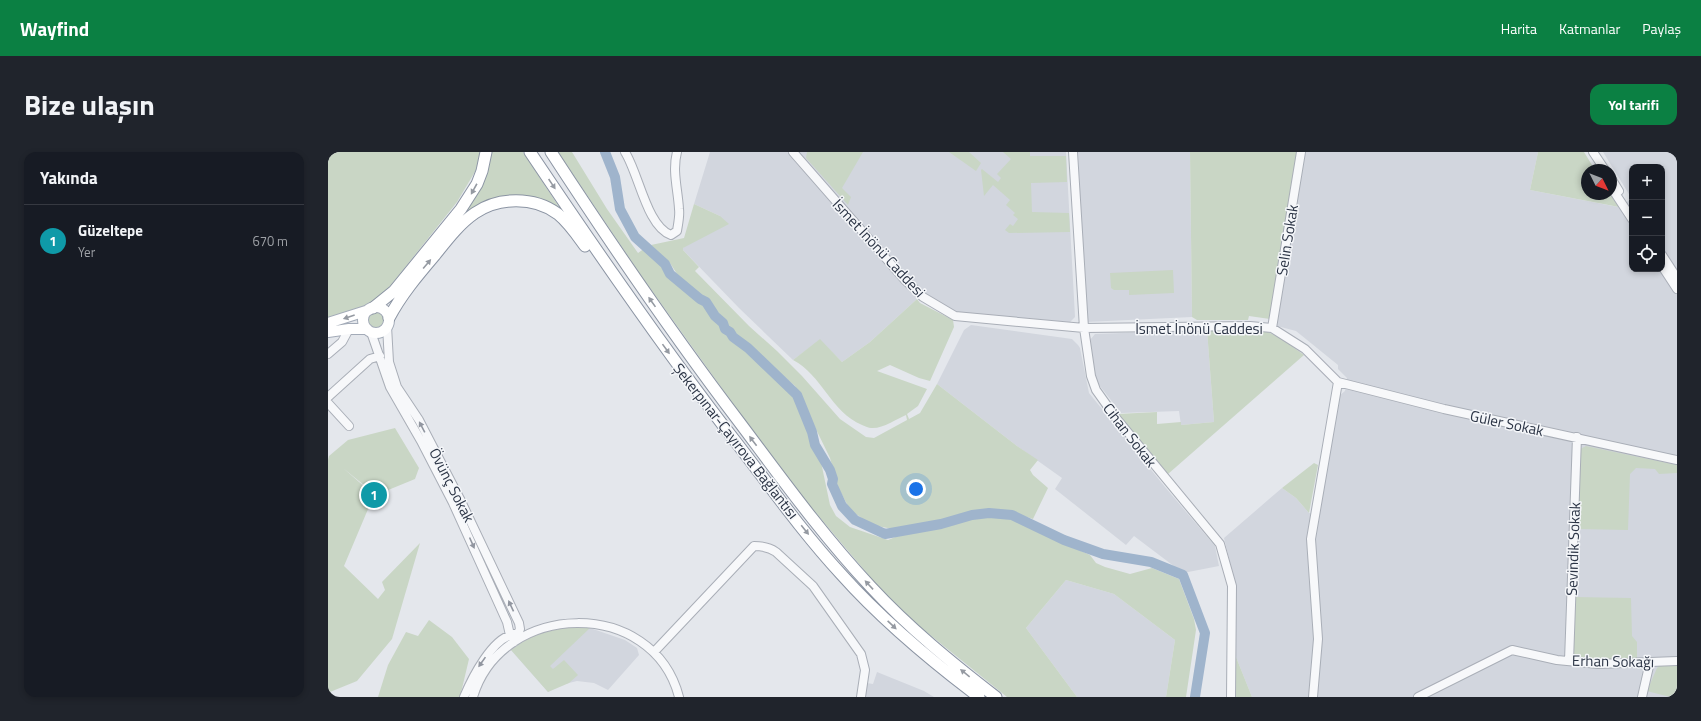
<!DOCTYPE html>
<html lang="tr">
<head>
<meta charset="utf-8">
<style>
  :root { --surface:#171b24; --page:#20242c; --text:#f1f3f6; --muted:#9ea1a6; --line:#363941; --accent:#0b8043 }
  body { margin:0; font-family:"Titillium Web",sans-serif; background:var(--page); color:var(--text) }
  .controls { position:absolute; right:12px; top:12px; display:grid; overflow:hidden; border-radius:8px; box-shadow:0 2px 6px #0003 }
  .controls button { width:36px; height:36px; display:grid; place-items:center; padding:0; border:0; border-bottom:1px solid var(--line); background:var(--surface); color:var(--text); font:20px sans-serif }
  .compass { position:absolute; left:1253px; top:12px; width:36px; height:36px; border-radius:50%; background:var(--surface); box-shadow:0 2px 6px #0003; rotate:132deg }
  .you { position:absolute; left:588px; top:337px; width:14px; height:14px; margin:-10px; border:3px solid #fff; border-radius:50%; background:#1a73e8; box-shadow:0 0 0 6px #1a73e833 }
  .badge { display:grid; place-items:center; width:26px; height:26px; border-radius:50%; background:var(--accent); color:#fff; font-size:13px; font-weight:700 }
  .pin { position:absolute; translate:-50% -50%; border:2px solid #fff; box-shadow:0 1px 4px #0006 }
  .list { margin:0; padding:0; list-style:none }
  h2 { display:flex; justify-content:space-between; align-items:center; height:52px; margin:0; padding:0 16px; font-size:17px }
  h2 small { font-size:13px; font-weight:400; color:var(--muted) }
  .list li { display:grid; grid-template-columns:26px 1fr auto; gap:12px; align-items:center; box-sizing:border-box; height:72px; padding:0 16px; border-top:1px solid var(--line) }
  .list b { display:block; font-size:15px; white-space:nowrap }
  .list p { margin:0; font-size:13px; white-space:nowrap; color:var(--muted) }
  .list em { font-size:13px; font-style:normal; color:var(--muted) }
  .icon { flex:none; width:22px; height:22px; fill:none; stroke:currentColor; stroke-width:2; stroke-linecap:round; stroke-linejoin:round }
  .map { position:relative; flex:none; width:1349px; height:545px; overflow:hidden; border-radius:12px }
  header { display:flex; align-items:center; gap:24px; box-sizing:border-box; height:56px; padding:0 20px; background:var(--accent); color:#fff }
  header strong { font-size:19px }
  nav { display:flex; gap:22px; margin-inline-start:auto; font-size:14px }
  .intro { display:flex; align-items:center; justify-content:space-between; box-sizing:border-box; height:96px; padding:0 24px }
  h1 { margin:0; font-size:28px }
  .button { padding:10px 18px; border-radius:12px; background:var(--accent); color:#fff; font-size:14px; font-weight:700 }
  main { display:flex; gap:24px; padding:0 24px }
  aside { flex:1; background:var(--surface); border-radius:12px; box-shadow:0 2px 6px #0003 }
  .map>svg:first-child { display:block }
  .built { fill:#d2d6de }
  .green { fill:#c9d6c5 }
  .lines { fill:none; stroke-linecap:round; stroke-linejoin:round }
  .river { stroke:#9fb4cc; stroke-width:10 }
  .minor-casing { stroke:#a9aeb7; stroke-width:10 }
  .major-casing { stroke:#a3abb8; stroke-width:12 }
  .highway-casing { stroke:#8b94a3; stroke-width:13 }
  .minor { stroke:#f7f8fa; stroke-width:8 }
  .major { stroke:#fff; stroke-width:10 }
  .highway { stroke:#fff; stroke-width:11 }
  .oneway { fill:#959aa2 }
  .oneway2 { fill:#9196a0 }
  .labels { text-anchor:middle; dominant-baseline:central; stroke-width:3; stroke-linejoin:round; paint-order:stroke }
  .street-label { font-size:15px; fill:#2b3445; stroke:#f4f6f9 }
</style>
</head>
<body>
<header>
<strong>Wayfind</strong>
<nav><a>Harita</a><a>Katmanlar</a><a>Paylaş</a></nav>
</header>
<div class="intro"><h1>Bize ulaşın</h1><a class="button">Yol tarifi</a></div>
<main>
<aside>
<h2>Yakında<small></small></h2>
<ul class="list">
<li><span class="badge" style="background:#0f9aa8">1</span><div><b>Güzeltepe</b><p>Yer</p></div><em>670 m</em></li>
</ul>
</aside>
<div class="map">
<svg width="1349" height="545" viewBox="0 0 1349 545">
  <rect width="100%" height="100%" fill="#e4e7ec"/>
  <path class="built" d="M382,0H738L747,165L742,170L629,160L597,143L518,56L576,127L589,147L542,190L514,210L492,188L465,208L411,156L355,98V96L392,64L366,52Z
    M750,0H862L864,165L758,170Z
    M977,0H1210L1202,38L1290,55L1304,47V117H1334V15H1304V47L1275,0H1349V545H924L908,505V435L896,386L954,336L968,346L981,361L990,363L1011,244L1017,239L1019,226L1010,217V213L968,179L949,174Z
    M643,173L744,187L750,193L752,196L761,241L837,335L887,394L891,414L855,421L806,384L798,393L727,337L734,326L689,294L609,232L636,178Z
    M879,178L886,270L853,273L851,259L793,261L768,229L762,188L767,182Z
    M738,428L786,442L847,488L838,545H749L698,476Z
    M262,476L297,488L309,496L311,503L280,538L266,531L249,529L233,533L220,540L183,498L192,492Z
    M549,520L596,539L606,545H537L539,531L545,532Z"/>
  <path class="green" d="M0,0H152L148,18L129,50L63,133L48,147L31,158L0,166Z
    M163,0H195L235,61L190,45L129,72Z
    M230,0H244L279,57L310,101L317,96L332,109L342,125L376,153L403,187L426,205L466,242L467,248L481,280L485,292L493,310L502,353L508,364L522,375L560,388L577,381L641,366L660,364L685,366L724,386L762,403L768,411L777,415L802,422L824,416L851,427L866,467L868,478L858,545H838L847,488L786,442L738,428L698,476L749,545H679L581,466L548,432L482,354L408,256L314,125Z
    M479,0H535L514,36L523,45L520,53L478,6Z
    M621,0H641L653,11L648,19Z
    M675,0H702V4H738L739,30L703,31L704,60L741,61L742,80L681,81L677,78L682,72L685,74L690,67L685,63L687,61L678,53L682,48L665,33L656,44L653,18L654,17L670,30L673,26L669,22L683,7Z
    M862,0H970L942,167L921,164L920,168H869L864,165Z
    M1210,0H1256L1267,18H1259V42H1282L1291,55L1202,38Z
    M366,52L392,64L401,72L355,96V98L371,115L367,119L421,174L449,199L474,224L512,267L538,285L546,286L579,268L578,263C568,267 555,277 543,276C541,276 537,274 534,273C503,260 494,223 465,208L492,187L514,210L542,190L589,147L592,151L625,168L626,175L602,229L591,226L562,213L549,219L599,237L590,254L579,262L581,267L592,261L609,232L689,294L710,308L702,318L705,323L720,336L705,367L680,359L642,360L616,369L570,378L544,373L522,358L510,335L502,306L467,234L411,186L380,148L351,125L342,111L323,93L356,86Z
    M845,118L846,141L801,143V138H786L783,136L782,121Z
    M40 168a8 8 0 1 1 16 0a8 8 0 1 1-16 0Z
    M879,178L940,180L954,187L976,203L840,322L790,262L829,260V272L853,270V273L886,270Z
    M67,276L91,316L87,327L48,343L15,316L46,343L16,414L50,447L57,438L54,430L92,391L64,487L29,529L2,540L0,545V308L1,304L20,288Z
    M1258,294L1349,313V321L1331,322L1327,317L1308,316L1302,322L1300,378L1249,377L1252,297Z
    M986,311L990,313L981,361L968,346L954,336Z
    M1246,445L1303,446L1304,484L1309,490V506L1272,508L1247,504L1243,499Z
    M101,468L124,485L141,507L132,545H50L60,513L78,480L90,484Z
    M243,475L262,476L222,514L225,517L236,508L250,523L241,531L220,540L183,498C205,482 217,479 243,475Z
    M908,505L924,545H908Z
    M1333,512H1349V545H1342L1319,539L1329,516Z"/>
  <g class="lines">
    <path class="river" d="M277,0L287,25L292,57L307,85L337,112L342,122L372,147L378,150L387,164L395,171L397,177L402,180L405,185L420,196L469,243L484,280L487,293L502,318L505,327L504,332L514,354L527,368L557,382L613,372L644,363L661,361L684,363L736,388L775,402L823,410L855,423L877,481L867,545"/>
    <g class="minor-casing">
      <path id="minor" d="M297,0C311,22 319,75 343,83L349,79C350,72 352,64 351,57C350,38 344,19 349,0
        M465,0L576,127L595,145L627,164L756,176L922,174L944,176L977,197L1010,230
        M745,0L756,176L763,224L768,238L788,266L892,392L904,434L903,545
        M1265,0L1277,18
        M1283,26L1291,39
        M1283,35L1304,67
        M1334,103L1349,126
        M1334,114L1349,137
        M59,174L61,210L69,235L91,268L132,347L191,471L192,477L186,490
        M944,176L973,0
        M43,180L62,235L93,289L125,351L179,470L182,483
        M0,202L14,190L21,177
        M1010,230L1116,257L1349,308
        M0,245L42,207L52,204
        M0,251L21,274
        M326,500L426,394C435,394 441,395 448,400L485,434L533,502L537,518L533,545
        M1241,509L1249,285
        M136,545C144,526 164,486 186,482
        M145,545C174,448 325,445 351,545
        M985,545L990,487L983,387L1010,230
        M1090,545L1184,498L1229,508L1270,512L1349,509
        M1314,545L1322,510"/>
    </g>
    <g class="major-casing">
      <path id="major" d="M35 168a13 13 0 1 1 26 0a13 13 0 1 1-26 0Z
        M0,171L41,158
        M0,180L21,177H39"/>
    </g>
    <g class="highway-casing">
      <path id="highway" d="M202,0C269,100 337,199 411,294C444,337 476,382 513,422C554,468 602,508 651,545
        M223,0C283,92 345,183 412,271C454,327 495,384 543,435C581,476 624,511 668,545
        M45,156L66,139L133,57L149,32L154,19L158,0
        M61,166C73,143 90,123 107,103C119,88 131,72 147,61C170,45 206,44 230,62C241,71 249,83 257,94"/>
    </g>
    <use href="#minor" class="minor"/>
    <use href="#major" class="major"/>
    <use href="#highway" class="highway"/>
  </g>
  <defs><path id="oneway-solid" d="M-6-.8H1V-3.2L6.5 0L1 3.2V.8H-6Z"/></defs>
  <g class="oneway">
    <use href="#oneway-solid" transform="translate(224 32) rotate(56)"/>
    <use href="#oneway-solid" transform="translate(146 37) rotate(119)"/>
    <use href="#oneway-solid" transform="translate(99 112) rotate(-50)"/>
    <use href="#oneway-solid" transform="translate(324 150) rotate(-125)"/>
    <use href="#oneway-solid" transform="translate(21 165) rotate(161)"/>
    <use href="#oneway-solid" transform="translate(338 197) rotate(54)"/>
    <use href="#oneway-solid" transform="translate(425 289) rotate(-127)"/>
    <use href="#oneway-solid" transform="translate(477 378) rotate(51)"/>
    <use href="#oneway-solid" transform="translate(541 433) rotate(-133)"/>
    <use href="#oneway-solid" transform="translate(564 473) rotate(43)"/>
    <use href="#oneway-solid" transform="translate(637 521) rotate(-141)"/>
  </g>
  <g class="oneway2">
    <use href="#oneway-solid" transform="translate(94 275) rotate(-118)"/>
    <use href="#oneway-solid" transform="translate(144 391) rotate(66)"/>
    <use href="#oneway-solid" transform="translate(183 454) rotate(-115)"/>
    <use href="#oneway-solid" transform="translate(154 510) rotate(125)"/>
  </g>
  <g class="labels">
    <g class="street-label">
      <text transform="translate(959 88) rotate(-81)">Selin Sokak</text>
      <text transform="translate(551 96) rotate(47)">İsmet İnönü Caddesi</text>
      <text x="871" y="176">İsmet İnönü Caddesi</text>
      <text transform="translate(1179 271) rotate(12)">Güler Sokak</text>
      <text transform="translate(802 283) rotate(52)">Cihan Sokak</text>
      <text transform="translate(408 289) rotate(52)">Şekerpınar-Çayırova Bağlantısı</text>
      <text transform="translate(124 333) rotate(63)">Övünç Sokak</text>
      <text transform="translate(1245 397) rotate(-88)">Sevindik Sokak</text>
      <text transform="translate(1285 509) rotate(1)">Erhan Sokağı</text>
    </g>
  </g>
</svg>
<div class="controls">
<button>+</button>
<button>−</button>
<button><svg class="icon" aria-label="locate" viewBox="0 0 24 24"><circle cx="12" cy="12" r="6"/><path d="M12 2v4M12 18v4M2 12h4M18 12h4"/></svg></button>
</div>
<svg class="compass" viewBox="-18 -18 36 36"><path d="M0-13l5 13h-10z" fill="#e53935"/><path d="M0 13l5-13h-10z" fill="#9ea1a6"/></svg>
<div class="you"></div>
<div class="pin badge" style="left:46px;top:343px;background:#0f9aa8">1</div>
</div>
</main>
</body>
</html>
